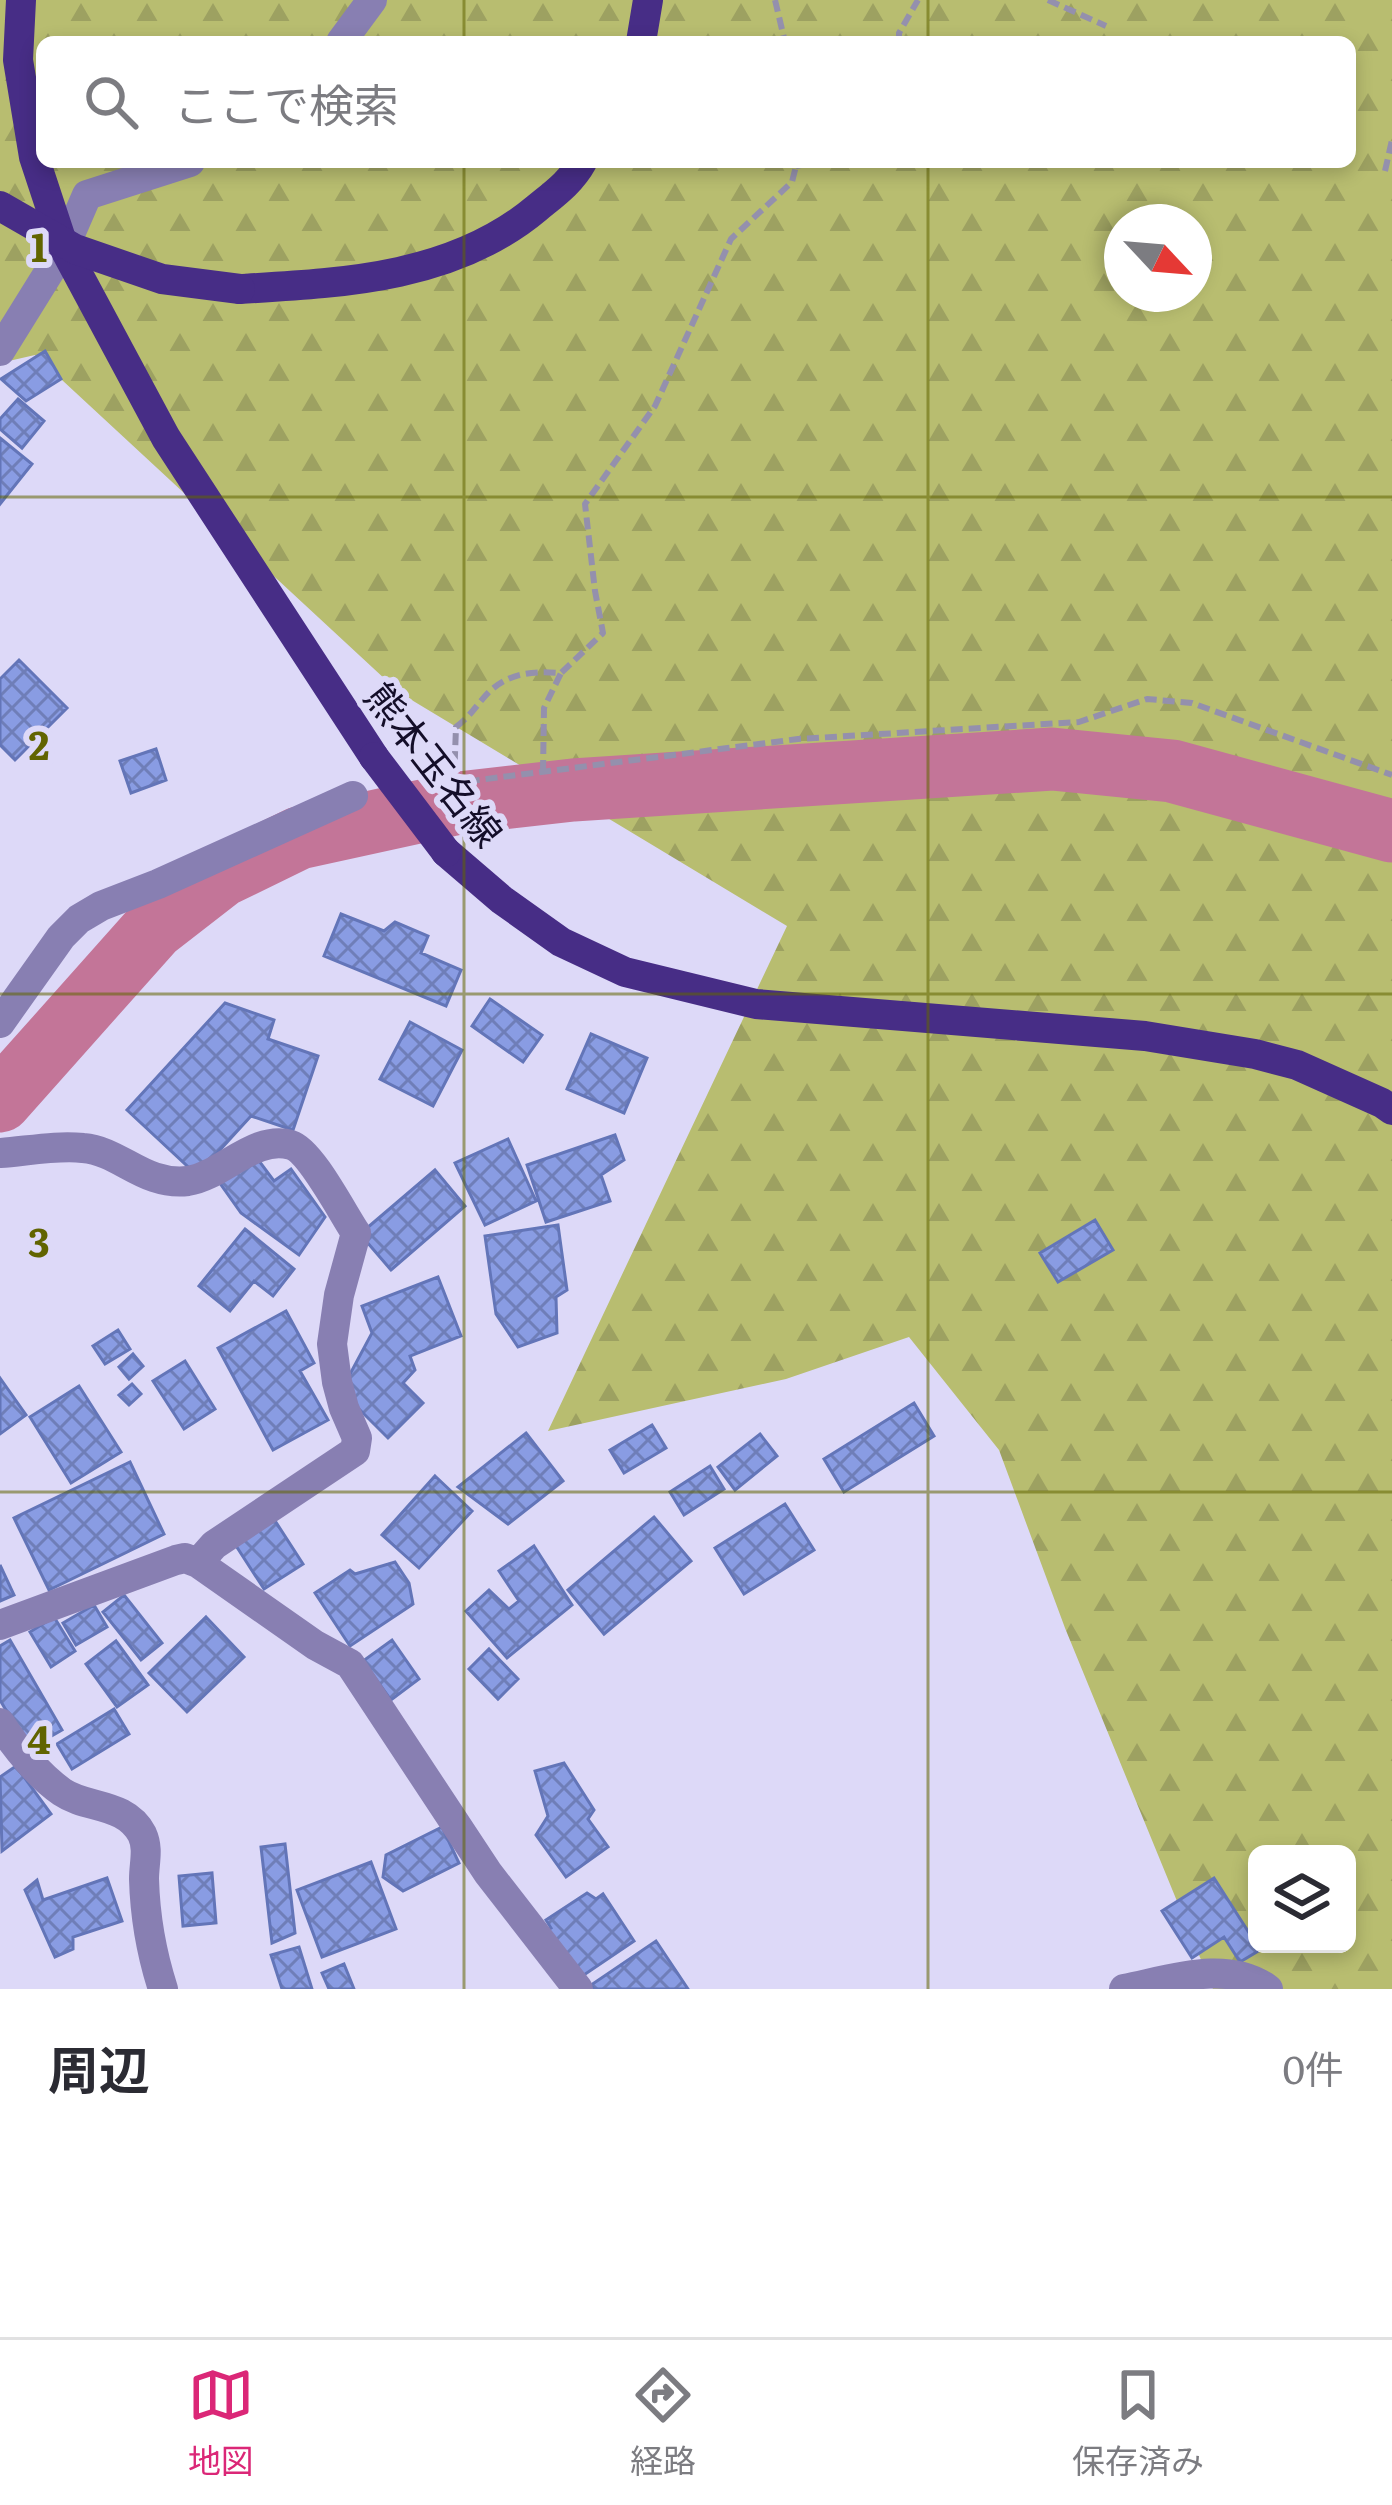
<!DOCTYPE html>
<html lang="ja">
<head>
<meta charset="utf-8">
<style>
  :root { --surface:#fff; --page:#f2f2f3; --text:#2b2b33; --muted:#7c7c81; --line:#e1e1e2; --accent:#db2777 }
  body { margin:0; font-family:Literata,"Noto Sans JP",serif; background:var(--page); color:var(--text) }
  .controls { position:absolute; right:36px; bottom:36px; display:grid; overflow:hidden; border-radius:18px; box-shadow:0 6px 18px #0003 }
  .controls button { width:108px; height:108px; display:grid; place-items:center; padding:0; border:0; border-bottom:3px solid var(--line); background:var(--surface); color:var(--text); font:60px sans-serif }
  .compass { position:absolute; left:1104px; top:204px; width:108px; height:108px; border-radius:50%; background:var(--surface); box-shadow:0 6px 18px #0003; rotate:116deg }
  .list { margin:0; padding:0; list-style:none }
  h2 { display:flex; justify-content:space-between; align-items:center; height:156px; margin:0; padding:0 48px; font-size:51px }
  h2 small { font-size:39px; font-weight:400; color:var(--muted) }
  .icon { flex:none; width:66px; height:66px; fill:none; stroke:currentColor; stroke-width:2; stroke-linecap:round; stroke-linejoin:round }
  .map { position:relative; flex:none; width:1392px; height:1989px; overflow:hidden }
  .search { position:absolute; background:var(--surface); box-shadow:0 6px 18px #0003; left:36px; right:36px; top:36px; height:132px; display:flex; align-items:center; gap:30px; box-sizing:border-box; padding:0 42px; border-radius:18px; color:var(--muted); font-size:45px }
  .sheet { height:348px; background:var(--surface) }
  nav { display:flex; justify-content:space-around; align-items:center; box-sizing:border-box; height:168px; border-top:3px solid var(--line); background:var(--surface); font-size:33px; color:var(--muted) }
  nav a { display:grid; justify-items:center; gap:6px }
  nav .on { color:var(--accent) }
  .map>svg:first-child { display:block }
  .forest { fill:url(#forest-firs); fill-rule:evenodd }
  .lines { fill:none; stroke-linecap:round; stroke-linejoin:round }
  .river { stroke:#c37598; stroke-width:63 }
  .building { fill:url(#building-cross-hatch); stroke:#6375b8; stroke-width:3 }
  .path { stroke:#9490ad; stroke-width:6; stroke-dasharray:12 6; stroke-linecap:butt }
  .minor { stroke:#887fb2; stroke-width:30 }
  .primary { stroke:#472d86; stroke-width:30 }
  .primary-bridge { stroke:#472d86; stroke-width:30 }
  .grid { fill:none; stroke:#616400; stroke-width:3; stroke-opacity:0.55 }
  .labels { text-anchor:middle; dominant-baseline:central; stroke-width:12; stroke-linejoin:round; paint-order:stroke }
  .street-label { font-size:39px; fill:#140e29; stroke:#ddd9f8 }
  .grid-label { font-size:39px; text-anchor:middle; font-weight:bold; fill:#616400; stroke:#ddd9f8; stroke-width:12; stroke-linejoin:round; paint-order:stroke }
</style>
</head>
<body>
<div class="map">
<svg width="1392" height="1989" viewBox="0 0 1392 1989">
  <defs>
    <pattern id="forest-firs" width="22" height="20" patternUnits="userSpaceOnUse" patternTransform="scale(3)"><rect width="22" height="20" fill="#b8bd70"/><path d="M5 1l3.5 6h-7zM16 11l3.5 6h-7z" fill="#9da161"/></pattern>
    <pattern id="building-cross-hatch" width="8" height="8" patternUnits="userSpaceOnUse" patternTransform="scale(3)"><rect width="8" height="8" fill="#899ce3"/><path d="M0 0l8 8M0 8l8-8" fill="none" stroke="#6f7eb8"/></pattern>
  </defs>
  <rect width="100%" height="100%" fill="#ddd9f8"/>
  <path class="forest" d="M0,0H1392V1989H1213L1065,1628L999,1450L909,1337L786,1379L548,1431L787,926L400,693L35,355L0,363ZM42,42H1350V162H42ZM1122,222H1194V294H1122ZM1257,1854H1347V1944H1257Z"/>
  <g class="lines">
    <path class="river" d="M0,1101L154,928L221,876L299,838L459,803L573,790L1052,759L1172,771L1392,831"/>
  </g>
  <path class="building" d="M45,351L61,379L26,401L1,379Z
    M18,399L44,421L22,448L0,429V419Z
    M0,438L32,464L0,504Z
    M19,660L67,708L15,760L0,745V679Z
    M156,749L166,780L131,793L120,761Z
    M341,914L384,931L395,922L428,936L421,953L461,970L446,1006L324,956Z
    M490,999L542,1035L523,1062L472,1026Z
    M225,1003L274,1020L268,1039L318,1056L293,1130L251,1116L197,1175L127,1110Z
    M410,1022L462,1050L433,1106L380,1079Z
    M591,1034L647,1058L624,1113L567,1089Z
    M615,1135L624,1160L601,1175L610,1201L546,1222L527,1165Z
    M508,1139L536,1201L485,1225L455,1163Z
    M253,1153L274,1181L291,1169L325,1217L299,1255L241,1213L217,1179Z
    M435,1170L465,1206L391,1270L360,1234Z
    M1095,1220L1113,1250L1058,1282L1040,1253Z
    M558,1225L567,1290L556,1297L557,1333L518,1347L496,1314L485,1236Z
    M245,1229L294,1269L273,1296L254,1281L230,1311L199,1286Z
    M438,1277L461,1336L410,1356L415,1370L403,1383L423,1403L388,1438L341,1391L372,1333L362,1306Z
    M286,1311L314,1363L300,1371L328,1420L273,1450L218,1348Z
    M118,1330L130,1349L105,1364L93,1346Z
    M133,1354L143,1366L129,1379L119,1367Z
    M185,1361L215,1409L184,1429L153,1381Z
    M0,1378L26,1415L0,1434Z
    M132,1384L141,1394L129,1405L119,1395Z
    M79,1386L121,1452L71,1483L30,1417Z
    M914,1403L934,1436L844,1492L824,1459Z
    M652,1425L666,1448L624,1473L610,1450Z
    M526,1433L563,1481L508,1524L458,1487Z
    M760,1434L777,1456L735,1490L718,1467Z
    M130,1462L164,1534L49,1590L14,1518Z
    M710,1466L724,1489L684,1515L670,1492Z
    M435,1476L472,1511L419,1568L382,1535Z
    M785,1504L814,1550L744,1594L715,1548Z
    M270,1513L303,1564L264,1589L231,1538Z
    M654,1517L691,1561L604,1634L568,1590Z
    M534,1546L572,1605L507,1658L466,1611L489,1590L509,1609L519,1601L499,1571Z
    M395,1562L409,1583L413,1604L350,1646L315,1593L350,1570L355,1574Z
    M0,1565L14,1595L0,1601Z
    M124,1595L162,1643L141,1660L103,1612Z
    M94,1605L107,1627L76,1645L63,1623Z
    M54,1617L75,1651L51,1667L30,1632Z
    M206,1617L244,1657L187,1712L149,1673Z
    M10,1640L62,1730L29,1749L0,1700V1646Z
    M392,1640L419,1679L391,1700L363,1661Z
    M116,1641L148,1685L117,1707L86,1664Z
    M489,1649L518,1679L498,1699L469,1669Z
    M114,1709L129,1734L72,1769L57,1744Z
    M564,1763L594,1810L588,1819L608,1847L566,1877L536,1835L548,1816L535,1771Z
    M16,1766L51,1814L2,1851L0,1777Z
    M442,1827L459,1863L403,1891L383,1877L386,1855Z
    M285,1844L295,1933L272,1943L261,1847Z
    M371,1862L396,1929L322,1957L297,1890Z
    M212,1873L216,1923L183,1926L179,1876Z
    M107,1878L122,1921L73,1937V1949L55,1957L25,1890L37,1880L43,1900Z
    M1214,1878L1260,1950L1240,1962L1224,1937L1192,1958L1162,1911Z
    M587,1893L596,1899L603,1894L634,1941L575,1981L543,1933L551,1928L546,1920Z
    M656,1941L688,1989H594L591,1985Z
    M299,1947L312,1989H282L271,1955Z
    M344,1964L354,1989H329L322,1973Z"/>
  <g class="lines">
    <path class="path" d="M775,0L785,42
      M1048,0L1106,26
      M899,42V33L918,0
      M796,166L818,162
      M1385,171L1392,140
      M543,772L544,708L561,673
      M454,781L456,727C471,716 477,704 489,692C510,672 534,671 561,673L603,633L595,591L585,504L655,406L731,239L792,182L797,162
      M432,786L798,739L1079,722L1147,699L1192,703L1392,775"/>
    <path class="minor" d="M341,42L372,0
      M0,351L64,248L87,195L190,162
      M0,1023L61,937L79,919L101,906L158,884L353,796
      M0,1153C27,1151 57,1145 83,1148C121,1151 143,1186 188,1181C222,1176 255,1134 291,1145C311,1151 343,1214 356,1233L339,1295L332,1344L337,1382L344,1408L357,1438L355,1451L214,1545L198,1563
      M0,1625L176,1560L185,1558L198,1563L315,1645L350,1664L488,1873L578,1989
      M0,1723C15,1747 39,1776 62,1792C87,1809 125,1802 142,1834C149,1849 144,1863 144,1879C145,1915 152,1955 163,1989
      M1124,1989C1170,1980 1227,1959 1268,1989"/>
    <path class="primary" d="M21,0L18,60L34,157L64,248L166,438L374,757
      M641,42L648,0
      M240,289C343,283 454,278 537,208C554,194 571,182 582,162
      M446,852L502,900L561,942L625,972L756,1004L1145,1036L1255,1054L1297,1065L1382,1103L1392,1110"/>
    <path class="primary-bridge" d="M0,206L75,249L162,279L240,289
      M374,757L446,852"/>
  </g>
  <path class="grid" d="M464,0V42M928,0V42M464,162V1989M928,162V1989M0,497H1392M0,994H1392M0,1492H1392"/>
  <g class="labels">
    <g class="street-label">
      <text transform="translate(436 763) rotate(52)">熊本玉名線</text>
    </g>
  </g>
  <g class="grid-label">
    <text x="39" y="262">1</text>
    <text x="39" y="760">2</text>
    <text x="39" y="1257">3</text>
    <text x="39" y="1754">4</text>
  </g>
</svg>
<div class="controls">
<button><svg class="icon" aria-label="layers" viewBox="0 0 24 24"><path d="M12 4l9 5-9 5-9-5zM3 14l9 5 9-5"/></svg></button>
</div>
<svg class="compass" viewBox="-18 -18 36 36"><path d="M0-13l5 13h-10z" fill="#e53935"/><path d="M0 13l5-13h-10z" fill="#7c7c81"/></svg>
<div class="search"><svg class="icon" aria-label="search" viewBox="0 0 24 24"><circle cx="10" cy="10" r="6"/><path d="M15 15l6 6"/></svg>ここで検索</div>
</div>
<section class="sheet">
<h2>周辺<small>0件</small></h2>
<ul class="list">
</ul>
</section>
<nav>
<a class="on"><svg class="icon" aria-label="map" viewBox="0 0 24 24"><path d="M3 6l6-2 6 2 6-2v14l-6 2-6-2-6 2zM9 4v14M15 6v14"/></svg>地図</a>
<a><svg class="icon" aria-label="directions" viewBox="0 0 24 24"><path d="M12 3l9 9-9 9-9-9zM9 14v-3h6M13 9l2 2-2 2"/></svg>経路</a>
<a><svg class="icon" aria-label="saved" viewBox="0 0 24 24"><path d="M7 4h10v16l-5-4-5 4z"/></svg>保存済み</a>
</nav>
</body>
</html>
